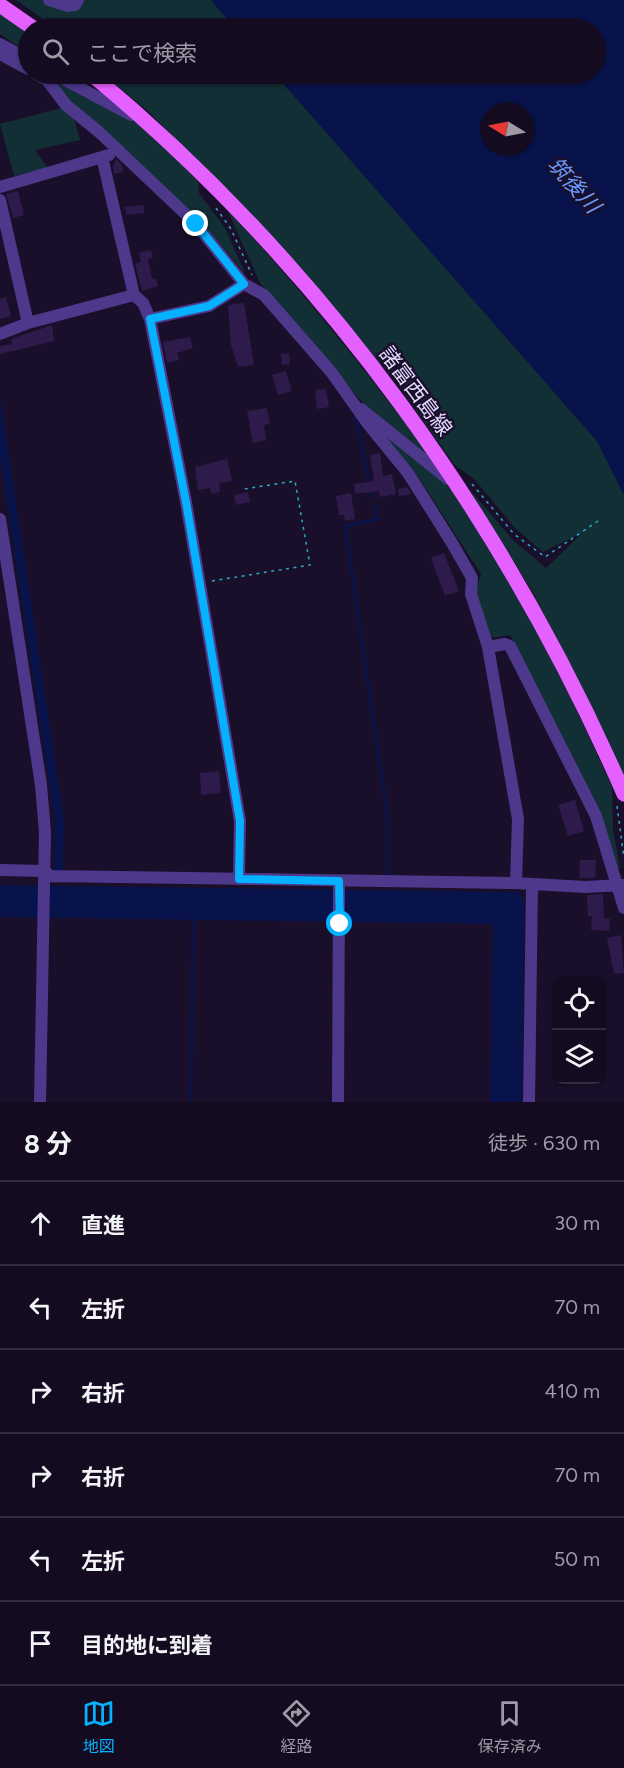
<!DOCTYPE html>
<html lang="ja">
<head>
<meta charset="utf-8">
<style>
  :root { --surface:#140b20; --page:#21192d; --text:#f1f3f6; --muted:#9d9ba5; --line:#332b3e; --accent:#05b2ff }
  body { margin:0; font-family:Figtree,"Noto Sans JP",sans-serif; background:var(--page); color:var(--text) }
  .controls { position:absolute; right:18px; bottom:18px; display:grid; overflow:hidden; border-radius:12px; box-shadow:0 2px 4px #0004 }
  .controls button { width:54px; height:54px; display:grid; place-items:center; padding:0; border:0; border-bottom:2px solid var(--line); background:var(--surface); color:var(--text); font:30px sans-serif }
  .compass { position:absolute; left:480px; top:102px; width:54px; height:54px; border-radius:50%; background:var(--surface); box-shadow:0 2px 4px #0004; rotate:280deg }
  .stop { position:absolute; width:18px; height:18px; margin:-14px; border:4px solid #05b2ff; border-radius:50%; background:#fff }
  .stop.end { background:#05b2ff; border-color:#fff; box-shadow:0 2px 6px #0008 }
  .list { margin:0; padding:0; list-style:none }
  h2 { display:flex; justify-content:space-between; align-items:center; height:78px; margin:0; padding:0 24px; font-size:26px }
  h2 small { font-size:20px; font-weight:400; color:var(--muted) }
  .list li { display:grid; grid-template-columns:39px 1fr auto; gap:18px; align-items:center; box-sizing:border-box; height:84px; padding:0 24px; border-top:2px solid var(--line) }
  .list b { display:block; font-size:22px; white-space:nowrap }
  .list em { font-size:20px; font-style:normal; color:var(--muted) }
  .icon { flex:none; width:33px; height:33px; fill:none; stroke:currentColor; stroke-width:2; stroke-linecap:round; stroke-linejoin:round }
  .map { position:relative; flex:none; width:624px; height:1102px; overflow:hidden }
  .search { position:absolute; background:var(--surface); box-shadow:0 2px 4px #0004; left:18px; right:18px; top:18px; height:66px; display:flex; align-items:center; gap:15px; box-sizing:border-box; padding:0 21px; border-radius:33px; color:var(--muted); font-size:22px }
  .sheet { height:582px; background:var(--surface) }
  nav { display:flex; justify-content:space-around; align-items:center; box-sizing:border-box; height:84px; border-top:2px solid var(--line); background:var(--surface); font-size:16px; color:var(--muted) }
  nav a { display:grid; justify-items:center; gap:3px }
  nav .on { color:var(--accent) }
  .map>svg:first-child { display:block }
  .green { fill:#122f35 }
  .water { fill:#08134b; fill-rule:evenodd }
  .lines { fill:none; stroke-linecap:round; stroke-linejoin:round }
  .stream { stroke:#08134b; stroke-width:3 }
  .building { fill:#2f1a4c }
  .path { stroke:#2aabc2; stroke-width:1.5; stroke-dasharray:3 4.5; stroke-linecap:butt }
  .minor { stroke:#4d388c; stroke-width:12 }
  .major { stroke:#e460ff; stroke-width:15 }
  .route { stroke:#05b2ff; stroke-width:8 }
  .labels { text-anchor:middle; dominant-baseline:central; stroke-width:5; stroke-linejoin:round; paint-order:stroke }
  .street-label { font-size:21px; fill:#e5d9ff; stroke:#1a0f2a }
  .water-label { font-size:22px; font-style:italic; fill:#6799ff; stroke:#1a0f2a }
</style>
</head>
<body>
<div class="map">
<svg width="624" height="1102" viewBox="0 0 624 1102">
  <rect width="100%" height="100%" fill="#1a0f2a"/>
  <path class="green" d="M16,0H211L235,28H56Z
    M0,12L28,32V53L0,34Z
    M42,74L145,127L198,181L199,193L225,228L246,275L209,231L64,97L57,83Z
    M120,74H275L597,441L624,495V779L535,596L469,489L514,541L546,568L582,533L543,552L515,528L475,480L454,464L397,383L300,268L148,111L116,85Z
    M62,108L73,115L80,140L35,150L48,168L14,176L0,124Z
    M227,209C303,291 372,378 439,468L362,402L260,283Z
    M369,418L455,492L509,578L573,702L612,787L613,830L620,868H617L597,806L510,635L490,638L476,590L481,574L415,472Z"/>
  <path class="water" d="M211,0H624V495L597,441L275,74H596V28H235ZM489,111H525V147H489Z
    M0,397L64,821L63,870H54L55,822L0,455Z
    M0,885L519,892L524,903L522,1102H490L493,924L0,917Z"/>
  <g class="lines">
    <path class="stream" d="M355,415L370,484
      M371,490L373,498
      M375,506L378,519L345,526L388,819V875
      M191,1102L193,920"/>
  </g>
  <path class="building" d="M116,159L122,165L123,172L114,174L113,166Z
    M18,191L24,215L13,218L6,194Z
    M144,205V213L126,215L125,207Z
    M151,250L153,258L148,259L152,279L156,278L158,286L142,291L135,264L141,262L139,253Z
    M6,297L11,316L0,319V299Z
    M244,303L254,365L238,367L231,345L228,305Z
    M52,325L54,341L0,354V346L12,344L11,339Z
    M190,337L193,348L177,353L179,360L167,363L163,342Z
    M289,353L290,364L282,365L281,354Z
    M286,371L292,391L278,395L272,375Z
    M326,389L329,407L317,409L315,390Z
    M267,408L270,424L264,425L266,440L253,443L247,411Z
    M380,453L383,476L392,474L396,494L380,497L379,491L355,494L354,484L374,481L370,455Z
    M227,459L232,481L219,483L220,492L211,494L210,488L198,490L195,467Z
    M407,487L411,494L399,496L398,489Z
    M248,492L250,502L236,505L234,495Z
    M351,493L355,519L345,521L344,515H339L336,496Z
    M444,553L459,591L445,596L431,558Z
    M219,771L221,793L201,795L200,773Z
    M575,800L584,831L568,836L558,805Z
    M580,860H596L595,878H579Z
    M603,894L604,918L610,919L609,931L591,930L592,916H588L587,895Z
    M621,935L624,973L614,974L607,938Z"/>
  <g class="lines">
    <path class="path" d="M216,208L231,229L252,275
      M472,484L514,534L545,557L598,521
      M212,581L310,565L295,481L244,489
      M617,806L624,858"/>
    <path class="minor" d="M49,0L68,6L75,5L78,0
      M0,44L28,59
      M0,54L28,69
      M36,74L47,80L66,105L99,132L196,224L244,284L264,295L332,373L368,424L408,473L452,543L472,578L471,594L488,647L518,819L516,883
      M54,74L131,115
      M102,157L134,295L143,303L150,319L186,502L240,821L239,879
      M0,187L109,155
      M0,200L28,323
      M150,319L209,306L244,284
      M0,334L28,323L134,295
      M361,409L448,479
      M0,519L41,785L45,832L40,1102
      M488,647L505,644L510,646L596,816L624,908
      M0,870L45,871L50,876L516,883L585,887L624,885
      M338,1102L339,881
      M529,1102L532,885"/>
    <path class="major" d="M0,5L33,28
      M91,74C323,266 504,518 624,794"/>
  </g>
  <g class="lines">
    <path class="route" d="M196,224L244,284L209,306L150,319L186,502L240,821L239,879L339,881L340,924"/>
  </g>
  <g class="labels">
    <g class="street-label">
      <text transform="translate(416 391) rotate(53)">諸富西島線</text>
    </g>
    <g class="water-label">
      <text transform="translate(574 185) rotate(48)">筑後川</text>
    </g>
  </g>
</svg>
<div class="controls">
<button><svg class="icon" aria-label="locate" viewBox="0 0 24 24"><circle cx="12" cy="12" r="6"/><path d="M12 2v4M12 18v4M2 12h4M18 12h4"/></svg></button>
<button><svg class="icon" aria-label="layers" viewBox="0 0 24 24"><path d="M12 4l9 5-9 5-9-5zM3 14l9 5 9-5"/></svg></button>
</div>
<svg class="compass" viewBox="-18 -18 36 36"><path d="M0-13l5 13h-10z" fill="#e53935"/><path d="M0 13l5-13h-10z" fill="#9d9ba5"/></svg>
<div class="stop" style="left:340px;top:924px"></div>
<div class="stop end" style="left:196px;top:224px"></div>
<div class="search"><svg class="icon" aria-label="search" viewBox="0 0 24 24"><circle cx="10" cy="10" r="6"/><path d="M15 15l6 6"/></svg>ここで検索</div>
</div>
<section class="sheet">
<h2>8 分<small>徒歩 · 630 m</small></h2>
<ul class="list">
<li><svg class="icon" aria-label="ahead" viewBox="0 0 24 24"><path d="M12 20V5M6 11l6-6 6 6"/></svg><div><b>直進</b></div><em>30 m</em></li>
<li><svg class="icon" aria-label="left" viewBox="0 0 24 24"><path d="M17 20v-9H6M10 6l-5 5 5 5"/></svg><div><b>左折</b></div><em>70 m</em></li>
<li><svg class="icon" aria-label="right" viewBox="0 0 24 24"><path d="M7 20v-9h11M14 6l5 5-5 5"/></svg><div><b>右折</b></div><em>410 m</em></li>
<li><svg class="icon" aria-label="right" viewBox="0 0 24 24"><path d="M7 20v-9h11M14 6l5 5-5 5"/></svg><div><b>右折</b></div><em>70 m</em></li>
<li><svg class="icon" aria-label="left" viewBox="0 0 24 24"><path d="M17 20v-9H6M10 6l-5 5 5 5"/></svg><div><b>左折</b></div><em>50 m</em></li>
<li><svg class="icon" aria-label="arrive" viewBox="0 0 24 24"><path d="M6 21V4h12l-3 4 3 4H6"/></svg><div><b>目的地に到着</b></div></li>
</ul>
</section>
<nav>
<a class="on"><svg class="icon" aria-label="map" viewBox="0 0 24 24"><path d="M3 6l6-2 6 2 6-2v14l-6 2-6-2-6 2zM9 4v14M15 6v14"/></svg>地図</a>
<a><svg class="icon" aria-label="directions" viewBox="0 0 24 24"><path d="M12 3l9 9-9 9-9-9zM9 14v-3h6M13 9l2 2-2 2"/></svg>経路</a>
<a><svg class="icon" aria-label="saved" viewBox="0 0 24 24"><path d="M7 4h10v16l-5-4-5 4z"/></svg>保存済み</a>
</nav>
</body>
</html>
